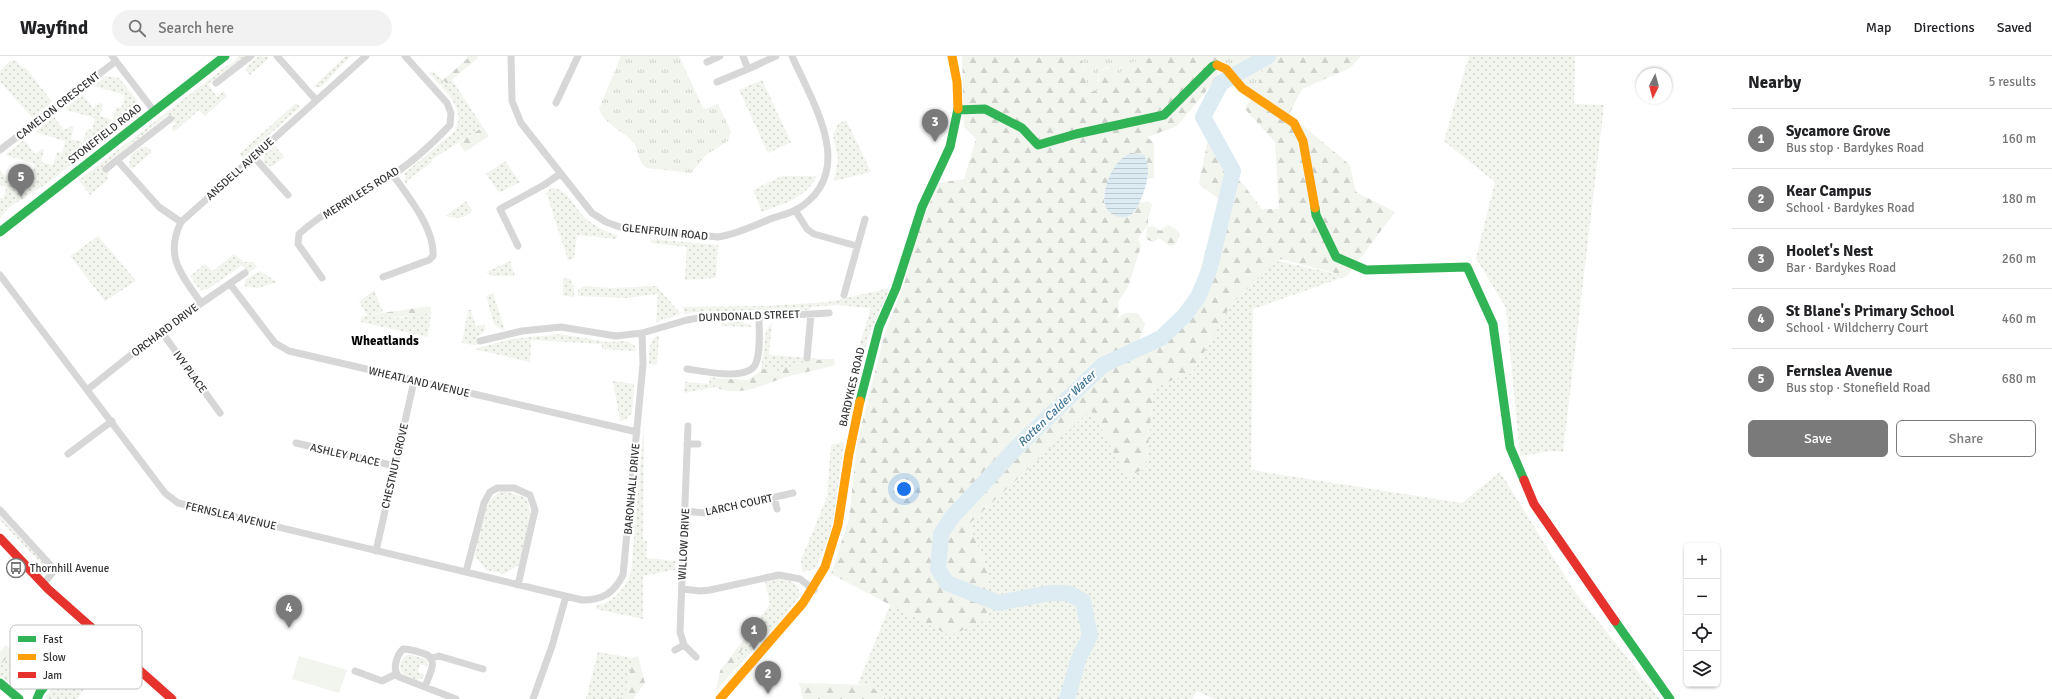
<!DOCTYPE html>
<html lang="en">
<head>
<meta charset="utf-8">
<style>
  :root { --surface:#fff; --page:#f2f2f2; --text:#202124; --muted:#757577; --line:#e0e0e0; --accent:#7a7a7a }
  body { margin:0; font-family:Signika,sans-serif; background:var(--page); color:var(--text) }
  .controls { position:absolute; right:12px; bottom:12px; display:grid; overflow:hidden; border-radius:6px; box-shadow:0 1px 3px #0004 }
  .controls button { width:36px; height:36px; display:grid; place-items:center; padding:0; border:0; border-bottom:1px solid var(--line); background:var(--surface); color:var(--text); font:20px sans-serif }
  .compass { position:absolute; left:1636px; top:12px; width:36px; height:36px; border-radius:50%; background:var(--surface); box-shadow:0 1px 3px #0004; rotate:186deg }
  .you { position:absolute; left:904px; top:433px; width:14px; height:14px; margin:-10px; border:3px solid #fff; border-radius:50%; background:#1a73e8; box-shadow:0 0 0 6px #1a73e833 }
  .badge { display:grid; place-items:center; width:26px; height:26px; border-radius:50%; background:var(--accent); color:#fff; font-size:13px; font-weight:700 }
  .pin { position:absolute; translate:-50% -33px; filter:drop-shadow(0 1px 2px #0008) }
  .pin::after { content:''; position:absolute; top:21px; width:14px; height:12px; background:inherit; clip-path:polygon(0 0,100% 0,50% 100%) }
  .list { margin:0; padding:0; list-style:none }
  h2 { display:flex; justify-content:space-between; align-items:center; height:52px; margin:0; padding:0 16px; font-size:17px }
  h2 small { font-size:13px; font-weight:400; color:var(--muted) }
  .list li { display:grid; grid-template-columns:26px 1fr auto; gap:12px; align-items:center; box-sizing:border-box; height:60px; padding:0 16px; border-top:1px solid var(--line) }
  .list b { display:block; font-size:15px; white-space:nowrap }
  .list p { margin:0; font-size:13px; white-space:nowrap; color:var(--muted) }
  .list em { font-size:13px; font-style:normal; color:var(--muted) }
  .actions { display:flex; gap:8px; padding:12px 16px }
  .actions a { flex:1; padding:9px 0; border:1px solid var(--accent); border-radius:6px; text-align:center; font-size:14px; color:var(--accent) }
  .actions .main { background:var(--accent); color:#fff }
  .icon { flex:none; width:22px; height:22px; fill:none; stroke:currentColor; stroke-width:2; stroke-linecap:round; stroke-linejoin:round }
  .map { position:relative; flex:none; width:1732px; height:643px; overflow:hidden }
  header { display:flex; align-items:center; gap:24px; box-sizing:border-box; height:56px; padding:0 20px; background:var(--surface); border-bottom:1px solid var(--line) }
  header strong { font-size:19px }
  nav { display:flex; gap:22px; margin-inline-start:auto; font-size:14px }
  .search { width:280px; height:36px; background:var(--page); display:flex; align-items:center; gap:10px; box-sizing:border-box; padding:0 14px; border-radius:22px; color:var(--muted); font-size:15px }
  main { display:flex }
  aside { flex:1; background:var(--surface) }
  .map>svg:first-child { display:block }
  .grass { fill:url(#grass-dots) }
  .forest { fill:url(#forest-firs) }
  .park { fill:url(#park-tufts) }
  .pitch { fill:#f1f5ed }
  .water { fill:url(#water-rules) }
  .lines { fill:none; stroke-linecap:round; stroke-linejoin:round }
  .river { stroke:#ddebf3; stroke-width:16 }
  .street { stroke:#d7d7d7; stroke-width:7 }
  .fast { stroke:#30b455; stroke-width:9 }
  .slow { stroke:#ff9f0a; stroke-width:9 }
  .jam { stroke:#e5322d; stroke-width:9 }
  .labels { text-anchor:middle; dominant-baseline:central; stroke-width:4; stroke-linejoin:round; paint-order:stroke }
  .street-label { font-size:11px; fill:#333; stroke:#fff }
  .poi-label { font-size:11px; fill:#333; stroke:#fff; text-anchor:start }
  .water-label { font-size:12px; font-style:italic; fill:#3f7597; stroke:#fff }
  .quarter-label { font-size:13px; font-weight:bold; fill:#000; stroke:#fff }
  .key { fill:#fff; stroke:#c2c2c2; stroke-width:1 }
  .key-label { font-size:11px; fill:#333 }
</style>
</head>
<body>
<header>
<strong>Wayfind</strong>
<div class="search"><svg class="icon" aria-label="search" viewBox="0 0 24 24"><circle cx="10" cy="10" r="6"/><path d="M15 15l6 6"/></svg>Search here</div>
<nav><a>Map</a><a>Directions</a><a>Saved</a></nav>
</header>
<main>
<div class="map">
<svg width="1732" height="643" viewBox="0 0 1732 643">
  <defs>
    <pattern id="grass-dots" width="8" height="8" patternUnits="userSpaceOnUse"><rect width="8" height="8" fill="#f1f5ed"/><path d="M2 2h.1M6 6h.1" fill="none" stroke="#cfd2cc" stroke-width="1.8" stroke-linecap="round"/></pattern>
    <pattern id="forest-firs" width="22" height="20" patternUnits="userSpaceOnUse"><rect width="22" height="20" fill="#f1f5ed"/><path d="M5 1l3.5 6h-7zM16 11l3.5 6h-7z" fill="#cfd2cc"/></pattern>
    <pattern id="park-tufts" width="24" height="20" patternUnits="userSpaceOnUse"><rect width="24" height="20" fill="#f1f5ed"/><path d="M3 7l-1-3M5 7V3M7 7l1-3M15 17l-1-3M17 17v-4M19 17l1-3" fill="none" stroke="#cfd2cc"/></pattern>
    <pattern id="water-rules" width="6" height="5" patternUnits="userSpaceOnUse"><rect width="6" height="5" fill="#ddebf3"/><path d="M0 2.5h6" fill="none" stroke="#becad1"/></pattern>
  </defs>
  <rect width="100%" height="100%" fill="#fff"/>
  <path class="grass" d="M239,0H246L208,28L217,41L224,35L227,40L205,60L199,54L174,76L171,72L176,68L168,59L103,110L109,118L106,120L109,123L90,139L79,124L229,8L230,9Z
    M259,0L270,1L250,19L246,15L248,9Z
    M346,0H351C340,10 332,21 321,31H313Z
    M1469,0H1575L1574,48L1604,49L1563,396L1553,395L1520,400L1506,252L1476,202L1495,126L1444,85Z
    M16,4L20,10L26,12L52,46L32,61L0,26V15L10,5Z
    M433,15L447,28L452,24L483,71L431,104L432,106L408,124L405,129V117L454,76C469,53 443,33 429,17Z
    M106,20L119,22L137,44L134,59L49,126L8,152L0,163V142L3,143L7,131L0,129V114L5,121L12,116L15,117L12,129L23,132L27,119L32,120L35,108L5,99L24,84L35,98L42,93H44L41,106L53,109L57,96L62,97L65,85L35,76L54,61L64,74L71,70H74L71,83L83,86L87,73L92,74L95,62L64,53L83,39L93,52L100,47L103,48L100,60L113,64L116,51L121,52L125,39L94,30Z
    M762,24L791,86L768,97L739,34Z
    M296,47L300,51L243,102L239,98Z
    M846,64L871,116L834,125L838,103L833,79L838,68Z
    M275,90L284,101L273,110H268L263,106L265,98Z
    M141,91H147L152,96L132,113L129,110L131,99Z
    M505,105L520,126L499,137L486,118Z
    M782,120H817C806,142 783,148 762,156L753,134Z
    M552,132C568,132 575,153 586,163C595,170 606,176 617,179L616,183L577,179L574,202L568,204L546,136Z
    M466,145L472,155C464,164 455,162 445,160Z
    M98,180L136,225L105,245L70,200Z
    M651,183L718,189L716,222L685,224L687,191L651,187Z
    M234,198L244,206H253L257,211L248,217L242,209L208,233L200,234L190,220L205,208L213,215Z
    M510,205L515,220H493L486,216Z
    M1278,205L1347,220L1253,253L1251,414L1462,447L1500,416L1574,535L1660,643H1214L1197,635L1192,643H886L870,629L858,628L890,549L950,579L988,515L969,468L1091,353L1127,420L1146,412L1154,331L1192,317L1232,247Z
    M260,215L277,226L258,232L244,230L246,223Z
    M563,222L571,223L574,232V241L563,240Z
    M584,230L611,232L656,230L681,258L656,266L658,238L626,242L578,240V234Z
    M890,232L869,279L865,293L858,294L871,252L837,249L810,251V254L710,256V254L684,258L683,251L767,250L828,246Z
    M374,234L383,256L369,259L401,262L411,259L431,257L428,281L361,266V261L368,259L359,246Z
    M493,237L505,274L498,272L494,268L486,240Z
    M468,254H471L476,271L485,268V275L477,281L479,288L474,289L462,287Z
    M741,266L748,268L752,271L721,270V267Z
    M772,266L769,299L822,303L800,308L796,311L778,315L767,311L761,315L766,275Z
    M560,278L608,286L627,285L635,290L636,295L602,293V288L531,284L530,306L474,293L512,283Z
    M659,279L657,309L649,308C650,298 647,283 659,279Z
    M710,321L717,322L714,326L715,331L684,337L685,326L709,328Z
    M613,325L634,328L632,357L626,363L620,365Z
    M644,368L643,484L647,486L646,502L676,505L675,514L643,520V563L596,553V550C615,545 623,535 631,517Z
    M844,386L833,465L828,483L815,513L803,516L801,504L827,441L831,389Z
    M504,435L525,441C537,457 523,491 519,509L504,518L486,514L475,500C479,481 482,439 504,435Z
    M0,460L48,511L49,516L0,464Z
    M777,523C789,524 799,526 800,539L775,571L737,611L736,605L747,584L745,582L770,548L765,526Z
    M82,595L90,598L101,608L77,643H45L46,640Z
    M598,596L632,602L627,633L620,643H586Z
    M407,599H412L427,604L428,610L420,608L418,616L425,619L421,623L416,624L403,618C398,611 400,604 407,599Z
    M7,602L30,615L37,613L45,619L34,632L20,634L0,620V609Z"/>
  <path class="forest" d="M466,0H476L478,2L447,28L443,24L468,2Z
    M962,0H1077C1088,6 1086,26 1088,37L1099,25L1098,15L1156,0H1217L1218,21L1177,70L1147,81L1154,87V122H1148V112L1111,118C1102,141 1097,153 1124,161L1135,156L1139,146L1151,147L1152,149L1148,162V169L1138,182L1141,190L1128,231L1118,246L1119,257L1117,263L1125,257H1138L1145,268L1140,282L1142,291L1184,271L1220,144L1199,128L1208,83L1262,153H1279L1275,86L1245,53L1256,32L1269,0H1361L1350,12L1302,33L1289,58L1350,109L1356,136L1395,156L1347,220L1280,203L1232,247L1192,317L1154,331L1146,412L1127,421L1091,354L969,468L988,515L987,563L950,580L831,518L849,463L857,387L886,273L904,228L915,185L938,127L964,123L976,83L964,71Z
    M483,71L489,80L465,96L459,87Z
    M1168,169L1177,174L1180,179L1175,189L1170,190L1159,182L1153,186L1146,183L1147,171L1154,170L1160,175Z
    M431,250V257C410,259 389,265 368,259Z
    M822,303H834L835,309C821,313 807,316 793,319C767,326 741,343 715,331L714,326L717,322L747,324L767,311L778,315L781,314L783,310L796,311C804,303 812,306 822,303Z
    M745,582L747,584L736,605L737,611L716,635L720,615Z
    M6,589L37,613C24,616 17,610 7,602L0,609V596Z
    M638,600L645,627L633,643H620L627,633L632,602Z
    M799,627L870,629L886,643H803Z"/>
  <path class="park" d="M621,0H679L703,52L706,53L718,48L731,76L728,85L706,99L691,117L647,112C637,106 640,94 632,85C623,75 604,68 599,53Z
    M1077,0H1156L1126,8L1115,25L1108,20L1109,11L1098,15V34L1088,37C1086,26 1088,5 1077,0Z
    M1217,0H1269L1253,39L1217,4Z"/>
  <path class="pitch" d="M299,600L347,614L339,637L292,623Z"/>
  <path class="water" d="M1131,97L1144,99C1146,104 1148,109 1148,114C1149,124 1139,156 1129,160C1124,162 1119,162 1114,159C1100,152 1104,136 1108,124C1113,112 1119,102 1131,97Z"/>
  <g class="lines">
    <path class="river" d="M1067,643L1079,602L1090,580L1083,545L1067,537H1050L998,547L947,527L938,513L941,478L952,461L1020,388L1103,309L1161,282L1185,259L1198,241L1209,215L1233,115L1203,61L1221,27L1268,0"/>
    <path class="street" d="M112,0L154,55
      M277,0L316,44
      M511,0L512,45L521,67L592,157L606,166L620,171L718,181C737,178 753,170 770,163C778,160 788,158 796,154C859,117 813,48 792,0
      M743,0L748,13L776,0
      M707,6L720,0
      M717,26L748,13
      M216,27L251,0
      M556,47L578,0
      M170,63L117,104L159,151L181,166
      M0,94L116,5
      M254,101L288,139
      M106,113L117,104
      M795,154L807,173L814,178L857,190
      M518,190L500,153L544,129L560,118
      M0,219L165,437L178,447L582,544C603,544 614,537 623,519L643,308L642,277
      M383,221L429,204L433,200C435,173 408,140 393,119
      M322,222L298,188L299,178C326,153 361,138 392,119C413,106 433,87 450,69L451,57L447,47L405,0
      M230,228L275,287L289,295L637,376
      M844,239L865,163
      M201,247C182,219 164,201 181,166L366,0
      M161,275L220,357
      M480,285L522,275L561,271L616,280L642,277L687,264L710,260L759,261L829,257
      M807,302L811,258
      M687,313C703,315 749,326 756,307C761,294 759,275 759,261
      M87,334L161,275L245,217
      M688,370L680,576L684,589L696,601
      M296,387L395,410
      M687,388H698
      M68,398L112,365
      M774,441L777,453
      M0,454L55,514L43,528
      M685,455L705,457L793,437
      M376,495L414,325
      M466,516L484,447L490,436L497,432H514L530,439L535,454L518,529
      M682,533L700,535L710,534L779,519L800,523L814,534
      M675,594L684,589
      M432,602L439,600L483,613
      M355,615L382,625L396,618
      M425,631C429,618 441,602 422,597C416,595 410,593 403,593C396,600 392,614 399,621L456,643
      M533,643L552,590L566,540"/>
    <path class="fast" d="M958,54L985,53L1022,72L1038,89L1076,78L1164,59L1213,10L1217,9
      M1315,152L1316,159L1336,201L1366,214L1467,211L1493,268L1510,391L1524,424
      M0,176L225,0
      M860,345L879,271L896,232L922,151L950,91L958,53
      M1615,565L1670,643
      M0,627L19,643
      M37,643L40,636L91,571"/>
    <path class="slow" d="M952,0L957,26L958,53
      M1217,9L1226,13L1242,32L1294,67L1303,85L1315,152
      M720,643L803,547L825,511L838,469L849,398L860,345"/>
    <path class="jam" d="M1524,424L1534,448L1615,565
      M0,482L48,533L172,643"/>
  </g>
  <defs>
    <g id="bus-ring" transform="scale(1)"><circle r="9.5" fill="#fff" stroke="#7a7a7a" stroke-width="1.5"/><path d="M-5-6H5V4H4V6H2V4H-2V6H-4V4H-5ZM-3.5-4V0h7V-4ZM-3.5 1.2v1.5H-2V1.2ZM2 1.2v1.5H3.5V1.2Z" fill="#7a7a7a"/></g>
  </defs>
  <g fill-rule="evenodd">
    <use href="#bus-ring" x="16" y="512"/>
  </g>
  <g class="labels">
    <g class="street-label">
      <text transform="translate(58 50) rotate(-38)">CAMELON CRESCENT</text>
      <text transform="translate(105 78) rotate(-38)">STONEFIELD ROAD</text>
      <text transform="translate(240 113) rotate(-42)">ANSDELL AVENUE</text>
      <text transform="translate(361 137) rotate(-32)">MERRYLEES ROAD</text>
      <text transform="translate(665 176) rotate(6)">GLENFRUIN ROAD</text>
      <text transform="translate(749 260) rotate(-2)">DUNDONALD STREET</text>
      <text transform="translate(165 274) rotate(-37)">ORCHARD DRIVE</text>
      <text transform="translate(190 316) rotate(54)">IVY PLACE</text>
      <text transform="translate(419 326) rotate(13)">WHEATLAND AVENUE</text>
      <text transform="translate(852 331) rotate(-77)">BARDYKES ROAD</text>
      <text transform="translate(345 399) rotate(13)">ASHLEY PLACE</text>
      <text transform="translate(395 410) rotate(-77)">CHESTNUT GROVE</text>
      <text transform="translate(632 433) rotate(-85)">BARONHALL DRIVE</text>
      <text transform="translate(739 449) rotate(-12)">LARCH COURT</text>
      <text transform="translate(231 460) rotate(13)">FERNSLEA AVENUE</text>
      <text transform="translate(684 488) rotate(-87)">WILLOW DRIVE</text>
    </g>
    <g class="poi-label">
      <text x="30" y="512">Thornhill Avenue</text>
    </g>
    <g class="water-label">
      <text transform="translate(1057 353) rotate(-44)">Rotten Calder Water</text>
    </g>
    <g class="quarter-label">
      <text x="385" y="285">Wheatlands</text>
    </g>
  </g>
  <rect x="10" y="569" width="132" height="64" rx="6" class="key"/>
  <rect x="18" y="580" width="18" height="6" fill="#30b455"/>
  <rect x="18" y="598" width="18" height="6" fill="#ff9f0a"/>
  <rect x="18" y="616" width="18" height="6" fill="#e5322d"/>
  <g class="key-label">
    <text x="43" y="587">Fast</text>
    <text x="43" y="605">Slow</text>
    <text x="43" y="623">Jam</text>
  </g>
</svg>
<div class="controls">
<button>+</button>
<button>−</button>
<button><svg class="icon" aria-label="locate" viewBox="0 0 24 24"><circle cx="12" cy="12" r="6"/><path d="M12 2v4M12 18v4M2 12h4M18 12h4"/></svg></button>
<button><svg class="icon" aria-label="layers" viewBox="0 0 24 24"><path d="M12 4l9 5-9 5-9-5zM3 14l9 5 9-5"/></svg></button>
</div>
<svg class="compass" viewBox="-18 -18 36 36"><path d="M0-13l5 13h-10z" fill="#e53935"/><path d="M0 13l5-13h-10z" fill="#757577"/></svg>
<div class="you"></div>
<div class="pin badge" style="left:754px;top:594px">1</div>
<div class="pin badge" style="left:768px;top:638px">2</div>
<div class="pin badge" style="left:935px;top:86px">3</div>
<div class="pin badge" style="left:289px;top:572px">4</div>
<div class="pin badge" style="left:21px;top:141px">5</div>
</div>
<aside>
<h2>Nearby<small>5 results</small></h2>
<ul class="list">
<li><span class="badge">1</span><div><b>Sycamore Grove</b><p>Bus stop · Bardykes Road</p></div><em>160 m</em></li>
<li><span class="badge">2</span><div><b>Kear Campus</b><p>School · Bardykes Road</p></div><em>180 m</em></li>
<li><span class="badge">3</span><div><b>Hoolet's Nest</b><p>Bar · Bardykes Road</p></div><em>260 m</em></li>
<li><span class="badge">4</span><div><b>St Blane's Primary School</b><p>School · Wildcherry Court</p></div><em>460 m</em></li>
<li><span class="badge">5</span><div><b>Fernslea Avenue</b><p>Bus stop · Stonefield Road</p></div><em>680 m</em></li>
</ul>
<div class="actions"><a class="main">Save</a><a>Share</a></div>
</aside>
</main>
</body>
</html>
